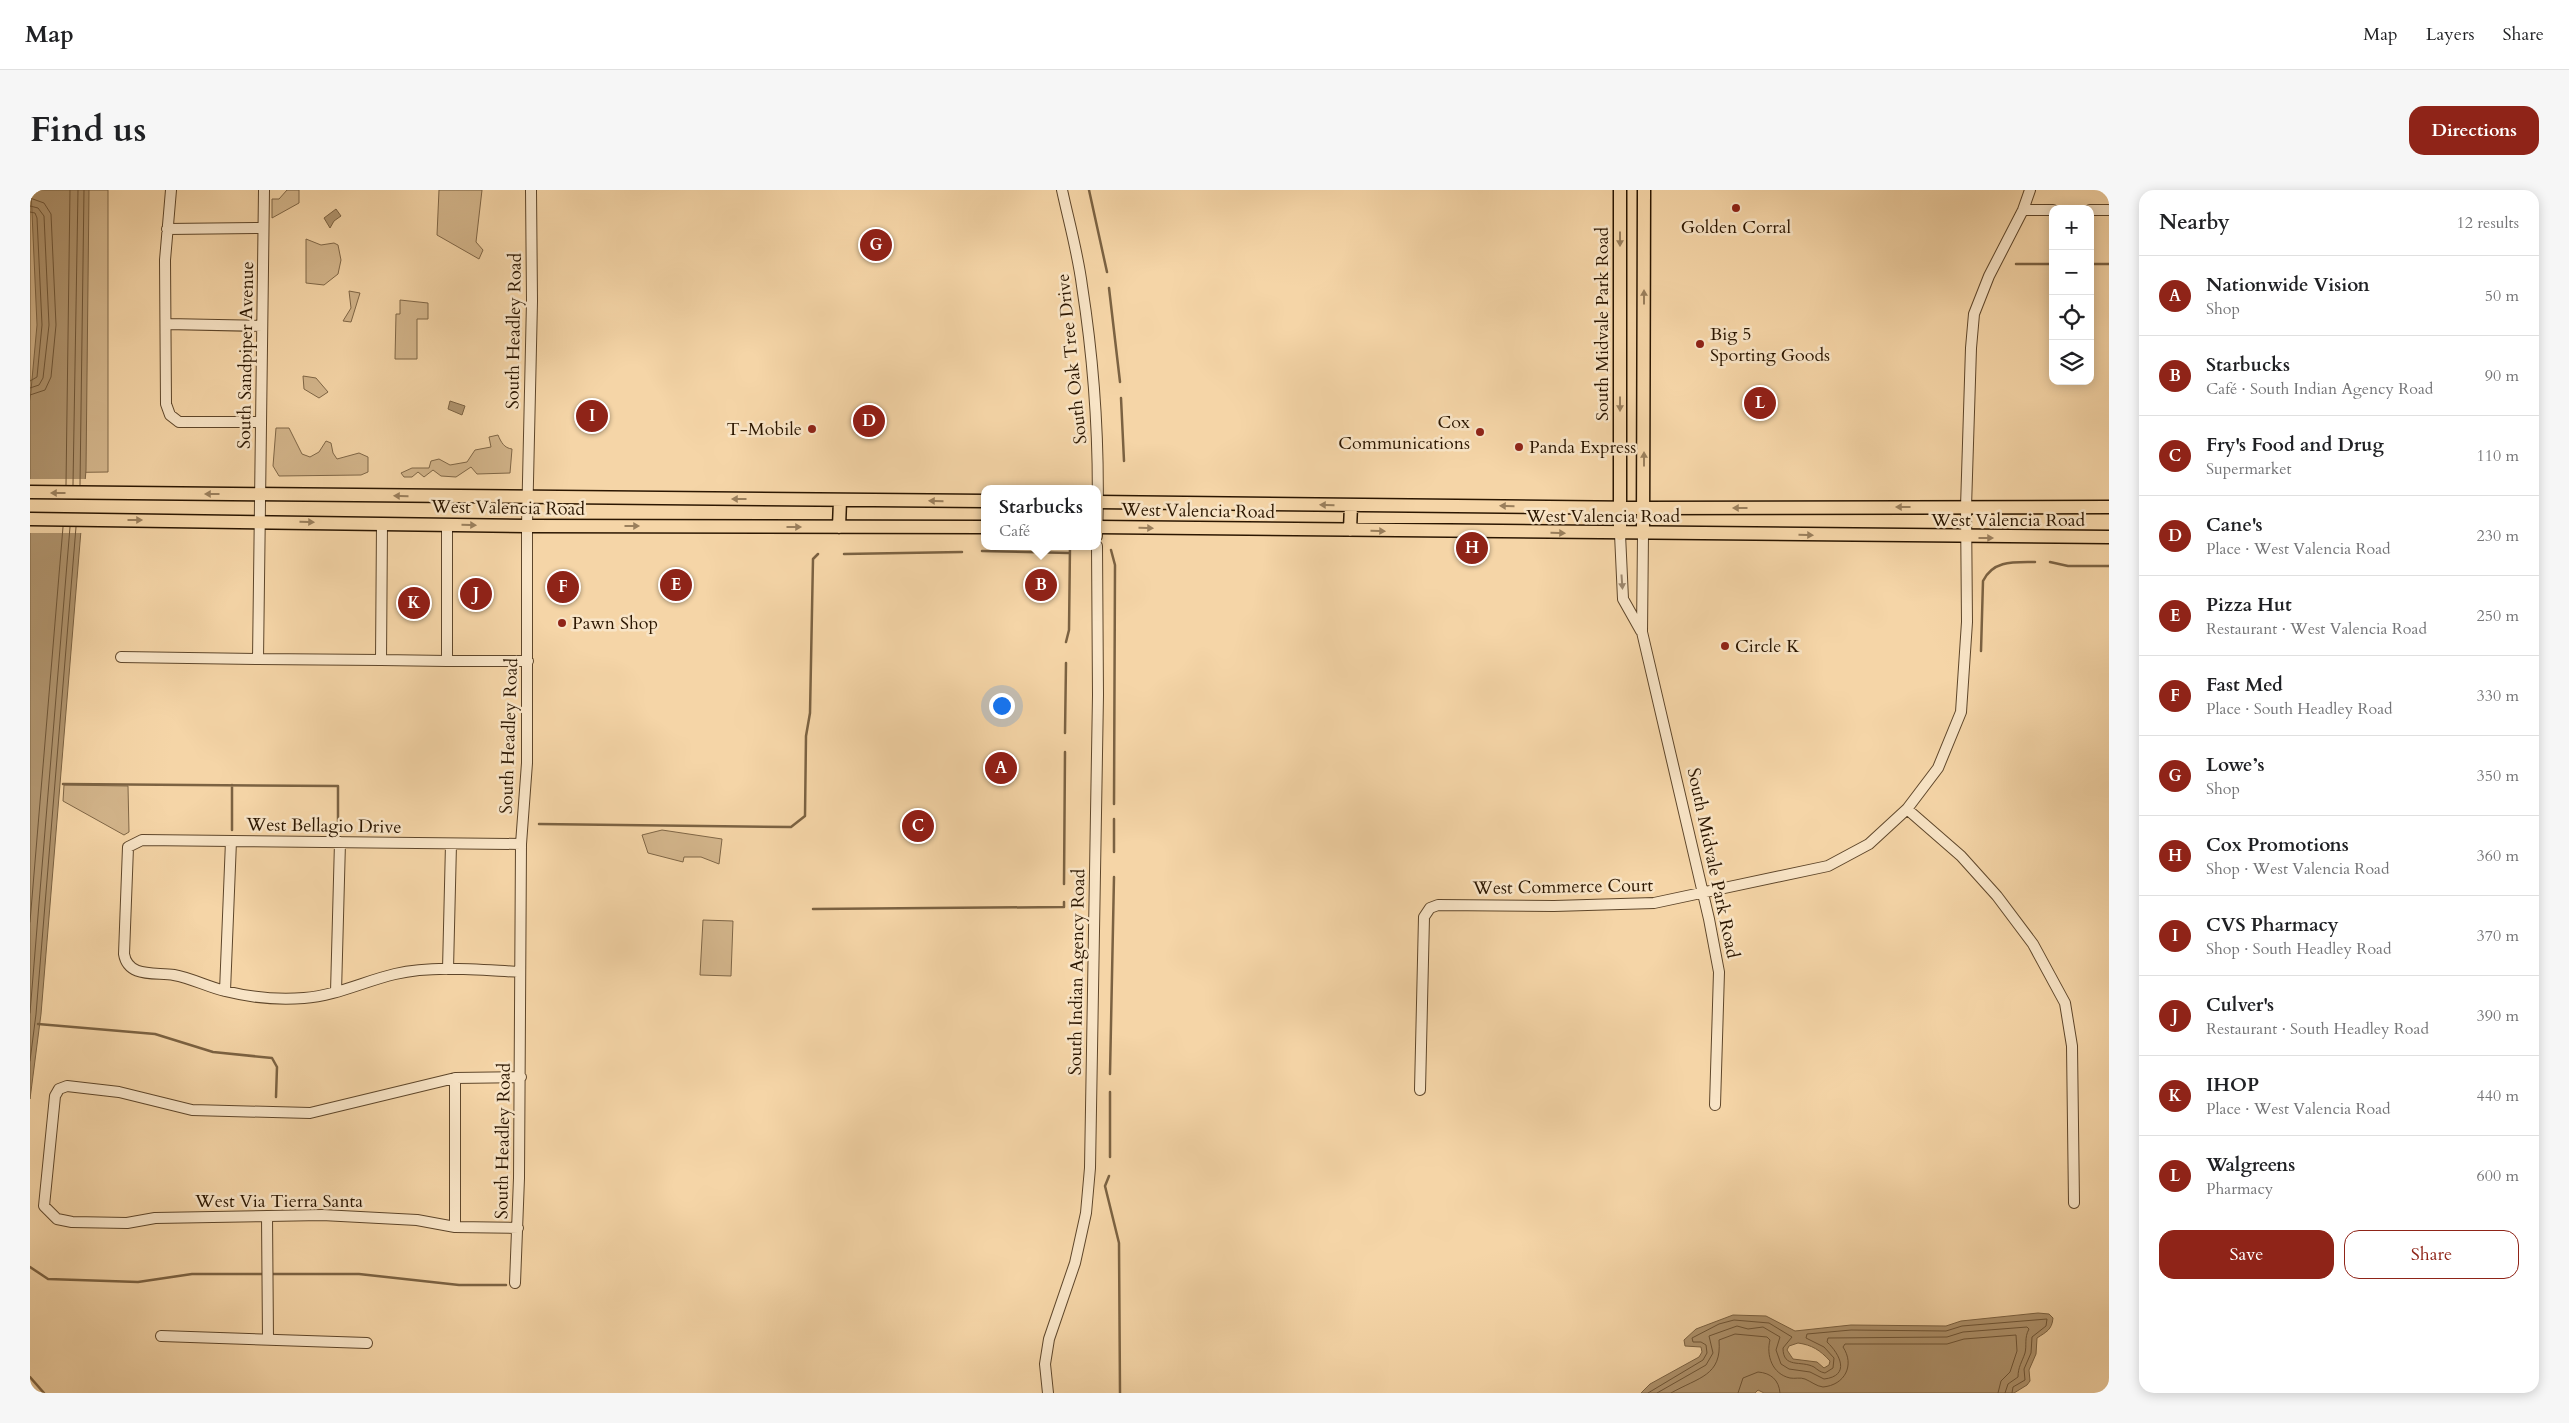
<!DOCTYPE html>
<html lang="en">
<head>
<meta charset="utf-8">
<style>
  :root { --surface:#fff; --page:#f6f6f6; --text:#202124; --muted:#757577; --line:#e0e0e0; --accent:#8f2418 }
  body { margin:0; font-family:Cardo,serif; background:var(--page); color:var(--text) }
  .controls { position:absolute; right:15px; top:15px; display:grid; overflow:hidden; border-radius:10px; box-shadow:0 2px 12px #0003 }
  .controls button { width:45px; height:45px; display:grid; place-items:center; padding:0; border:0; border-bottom:1px solid var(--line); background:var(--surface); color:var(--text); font:25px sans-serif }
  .you { position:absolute; left:971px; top:515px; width:18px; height:18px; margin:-12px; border:4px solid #fff; border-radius:50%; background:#1a73e8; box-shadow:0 0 0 8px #1a73e833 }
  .badge { display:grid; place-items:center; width:32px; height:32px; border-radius:50%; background:var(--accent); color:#fff; font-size:16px; font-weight:700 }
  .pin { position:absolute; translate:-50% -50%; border:2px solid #fff; box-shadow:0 1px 5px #0006 }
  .popup { position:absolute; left:951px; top:295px; width:120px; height:65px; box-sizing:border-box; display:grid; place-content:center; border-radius:10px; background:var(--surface); filter:drop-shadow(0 1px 4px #0005); font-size:16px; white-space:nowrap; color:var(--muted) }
  .popup b { font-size:19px; color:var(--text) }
  .popup::after { content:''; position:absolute; left:50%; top:100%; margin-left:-10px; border:10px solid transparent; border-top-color:var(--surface) }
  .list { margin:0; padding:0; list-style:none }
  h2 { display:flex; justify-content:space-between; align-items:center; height:65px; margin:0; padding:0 20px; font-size:21px }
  h2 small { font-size:16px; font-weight:400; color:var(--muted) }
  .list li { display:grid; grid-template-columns:32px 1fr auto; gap:15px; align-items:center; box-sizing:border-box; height:80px; padding:0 20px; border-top:1px solid var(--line) }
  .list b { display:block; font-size:19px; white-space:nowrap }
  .list p { margin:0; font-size:16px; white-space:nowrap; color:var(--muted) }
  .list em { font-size:16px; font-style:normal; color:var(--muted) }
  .actions { display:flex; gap:10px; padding:15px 20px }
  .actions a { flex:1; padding:11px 0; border:1px solid var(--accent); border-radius:15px; text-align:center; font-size:18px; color:var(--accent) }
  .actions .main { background:var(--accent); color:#fff }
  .icon { flex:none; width:28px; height:28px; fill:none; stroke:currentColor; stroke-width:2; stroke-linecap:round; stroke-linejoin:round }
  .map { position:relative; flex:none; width:2079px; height:1203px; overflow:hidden; border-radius:15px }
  header { display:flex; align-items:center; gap:30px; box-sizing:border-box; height:70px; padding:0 25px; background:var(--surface); border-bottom:1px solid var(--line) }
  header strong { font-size:24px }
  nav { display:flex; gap:28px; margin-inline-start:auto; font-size:18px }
  .intro { display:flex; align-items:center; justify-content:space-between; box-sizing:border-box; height:120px; padding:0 30px }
  h1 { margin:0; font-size:35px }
  .button { padding:12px 22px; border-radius:15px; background:var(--accent); color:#fff; font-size:18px; font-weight:700 }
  main { display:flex; gap:30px; padding:0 30px }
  aside { flex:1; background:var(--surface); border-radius:15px; box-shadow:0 2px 12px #0003 }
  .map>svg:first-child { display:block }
  .green { fill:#d3b58b; stroke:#7f6646 }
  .water { fill:#b0946e; stroke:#7b6242; fill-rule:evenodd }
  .pier { fill:#f5d5a7 }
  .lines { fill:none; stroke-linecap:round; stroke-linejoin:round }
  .shore { stroke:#6e5537; stroke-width:1 }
  .stream { stroke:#7b6242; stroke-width:2.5 }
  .minor-casing { stroke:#5e462a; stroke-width:12 }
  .major-casing { stroke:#2b1600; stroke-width:15 }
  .minor { stroke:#f8e4c6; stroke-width:10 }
  .major { stroke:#f5d5a7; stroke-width:12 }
  .oneway { fill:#9a7f5c }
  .oneway2 { fill:#9c876d }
  .poi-dot { fill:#8f2418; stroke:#f8e4c6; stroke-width:2 }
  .labels { text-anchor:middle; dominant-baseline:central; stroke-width:5; stroke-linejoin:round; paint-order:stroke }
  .poi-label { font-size:18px; fill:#2b1600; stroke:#f8e4c6; text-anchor:start }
  .street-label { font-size:18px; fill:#2b1600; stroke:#f8e4c6 }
</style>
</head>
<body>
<header>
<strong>Map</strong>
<nav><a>Map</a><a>Layers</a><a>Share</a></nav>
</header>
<div class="intro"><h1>Find us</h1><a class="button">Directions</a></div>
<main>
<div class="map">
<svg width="2079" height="1203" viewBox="0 0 2079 1203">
  <rect width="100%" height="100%" fill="#f5d5a7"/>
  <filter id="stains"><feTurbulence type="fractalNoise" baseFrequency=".004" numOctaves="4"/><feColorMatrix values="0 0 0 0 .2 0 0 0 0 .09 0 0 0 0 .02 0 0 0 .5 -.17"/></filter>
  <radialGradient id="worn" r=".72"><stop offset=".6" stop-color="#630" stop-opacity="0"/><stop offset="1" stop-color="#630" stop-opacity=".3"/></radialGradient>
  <path class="green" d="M0,0H78V282L0,283Z
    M257,0H269V13L242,28V9H249Z
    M409,0H452L446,52L453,60L449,69L407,45Z
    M276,49L291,55L304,53L308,55L311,70L308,84L294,95L276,93Z
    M319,101L330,103L321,132L313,131L321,118Z
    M370,110L398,113V129H387V169H365L366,124H370Z
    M273,186L286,188L298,202L289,208L274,199Z
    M246,238H259L272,264L280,267L289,262L296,251L301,253L303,263L307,269L329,263L338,267V282L331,285L249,286L243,276Z
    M468,245C471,252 474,258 482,259L480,283L447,284L441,277L426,287L411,286L403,280L394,287L388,282L382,287H374L371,283L382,278H399L401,271L409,269L420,275L437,272L445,260L461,257L459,247Z
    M34,595L98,596L99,642L94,645L33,611Z
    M632,640L692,649L689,674L671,667H654L653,672L618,663L612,645Z
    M673,730L703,731L701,786L670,785Z"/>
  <path class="water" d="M1,0H59L56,280L11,824L0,909V211L7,135Z
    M306,19L311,26L304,31L300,38L294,28Z
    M420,211L435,216L432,225L418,219Z
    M2008,1123L2019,1124L2023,1128C2022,1140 2016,1142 2007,1148L2006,1164L1999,1180L2000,1191L1997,1195L1984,1203H1734L1728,1200L1725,1203H1611L1620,1194L1669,1167L1672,1162L1671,1157L1655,1156L1654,1150L1666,1139L1703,1125L1736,1126L1765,1141L1821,1135L1916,1136L1931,1131ZM1768,1153C1782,1155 1790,1160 1800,1171L1799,1175L1794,1178L1787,1172L1763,1169L1757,1160L1759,1156Z"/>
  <path class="pier" d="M0,289H57L53,343H0Z"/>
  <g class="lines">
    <path class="shore" d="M0,8L14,13L21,24L26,135L21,187L15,200L0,205
      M0,16L8,18L14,26L19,135L13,188L9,195L0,198
      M0,22L5,23L7,28L12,135L7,187L0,191
      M36,295L40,0
      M43,295L48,0
      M50,295L54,0
      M0,732L33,337
      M0,823L40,337
      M0,871L6,824L46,337
      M1618,1203L1673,1170L1677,1163L1676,1155L1671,1152H1663L1662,1148L1689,1134L1704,1130L1739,1133L1762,1147L1753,1158C1753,1179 1771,1170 1784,1177C1788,1180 1790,1182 1795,1183L1803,1178L1804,1168L1794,1157L1776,1148L1777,1144L1821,1140L1916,1141L1932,1136L2017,1129L2016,1136L2002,1147L2001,1163L1994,1179L1995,1190L1983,1197L1982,1203
      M1627,1203L1676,1175L1683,1163L1679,1146L1707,1136L1718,1139L1733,1137L1750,1147L1746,1160L1751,1174L1759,1179L1780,1182L1794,1189C1821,1186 1810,1164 1797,1152L1798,1148L1917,1147L1933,1142L1997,1137L1999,1139C1994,1148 1997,1155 1995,1163C1992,1172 1988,1177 1988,1187L1978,1194L1975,1203
      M1641,1203C1669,1187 1692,1186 1689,1150L1705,1144L1737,1147L1740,1150C1736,1165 1742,1184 1760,1188C1765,1189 1770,1187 1775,1189C1782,1192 1786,1196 1793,1197C1815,1195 1825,1175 1813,1157L1815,1154H1917L1934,1149L1986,1145L1987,1161L1980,1182L1971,1191L1968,1203
      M1708,1203L1713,1188L1728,1182C1741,1183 1749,1190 1750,1203"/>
    <path class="stream" d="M1059,0L1077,82
      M1986,74H2023
      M2060,74H2079
      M1079,98L1090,192
      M1091,208L1094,271
      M1081,360L1085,375L1084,614
      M952,361L1039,363
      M814,364L932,362
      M2020,372L2038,376H2079
      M1036,452L1039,440L1040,356
      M1951,461L1953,391C1963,370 1984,372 2005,372
      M1035,543L1036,473
      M33,594L308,596V633
      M202,595V640
      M1084,629V662
      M509,634L761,637L775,626L776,546L780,523L783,369L788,364
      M1034,694L1035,562
      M783,719L1034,717V712
      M8,834L125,844L183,862L242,868L247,877L246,907
      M1080,884L1084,687
      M1080,967V902
      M1079,986L1075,996L1089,1053L1090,1203
      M0,1077L18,1089L108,1092L162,1084H235
      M241,1084H329L429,1095H476
      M0,1187L14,1203"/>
    <g class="minor-casing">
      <path id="minor" d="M141,0L135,70L136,214L140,225L149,232H230
        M234,0L228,469L351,470
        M1032,0C1039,32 1048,64 1052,96C1065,179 1070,262 1067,346
        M1993,20H2023
        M2060,20H2079
        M137,39L233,38
        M137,134L232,136
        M352,333L351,470L417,471
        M417,335V471H498
        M1590,344L1593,409L1611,441
        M1613,344L1612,442L1679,729L1689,782L1685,915
        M91,467L228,469
        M1877,619L1931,666L1967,706L2003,754L2035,813L2042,856L2044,1013
        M418,779L421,654
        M490,782C449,780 405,775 365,784C335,791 305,806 274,808C249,810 219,807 195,801C178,797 161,788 144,785C125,782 98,788 94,764L98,657L112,650L491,654
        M195,801L201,651
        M306,802L310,652
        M425,888V1037
        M1390,900L1394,727L1400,718L1408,715L1524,716L1624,713L1798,676L1839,654L1877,619L1908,578L1931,522L1937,432L1936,317L1941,158L1944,124L1959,86L1993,20L2000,0
        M237,1026L238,1150
        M488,1038L425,1037L387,1030L292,1025L125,1028L97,1033L42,1032L27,1029L14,1016L25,906L29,899L37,896L89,902L162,920L280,923L425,888L491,887
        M485,1093L489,988L491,654L497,573V336L502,111L501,0
        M131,1146L337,1153
        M1018,1203L1015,1174L1019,1149L1045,1073L1056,1023L1060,978L1068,505L1067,356"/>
    </g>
    <g class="major-casing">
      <path id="major" d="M1590,0V344
        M0,302L955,311
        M1067,312L1614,318L2079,317
        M0,329L497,336L955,337
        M809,337L810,310
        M1067,337L2079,347
        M1320,340L1321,315
        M1613,344L1614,0"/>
    </g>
    <use href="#minor" class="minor"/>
    <use href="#major" class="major"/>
  </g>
  <defs><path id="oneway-solid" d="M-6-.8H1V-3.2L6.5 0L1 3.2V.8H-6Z" transform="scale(1.25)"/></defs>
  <g class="oneway">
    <use href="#oneway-solid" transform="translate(1590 49) rotate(90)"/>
    <use href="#oneway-solid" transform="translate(1614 107) rotate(-90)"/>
    <use href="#oneway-solid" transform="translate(1590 214) rotate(90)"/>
    <use href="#oneway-solid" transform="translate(1614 269) rotate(-90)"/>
    <use href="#oneway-solid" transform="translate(28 303) rotate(-180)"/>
    <use href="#oneway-solid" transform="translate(182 304) rotate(-180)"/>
    <use href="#oneway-solid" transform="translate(371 306) rotate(-179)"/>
    <use href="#oneway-solid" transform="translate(709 309) rotate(-180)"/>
    <use href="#oneway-solid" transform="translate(906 311) rotate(-179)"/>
    <use href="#oneway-solid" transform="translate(1297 315) rotate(-179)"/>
    <use href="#oneway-solid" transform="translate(1477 316) rotate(-179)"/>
    <use href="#oneway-solid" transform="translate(1873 317) rotate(180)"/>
    <use href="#oneway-solid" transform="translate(1710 318) rotate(180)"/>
    <use href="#oneway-solid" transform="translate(105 330)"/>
    <use href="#oneway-solid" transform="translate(277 332) rotate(1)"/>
    <use href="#oneway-solid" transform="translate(439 335) rotate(1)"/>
    <use href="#oneway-solid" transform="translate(602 336)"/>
    <use href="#oneway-solid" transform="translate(764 337)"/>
    <use href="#oneway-solid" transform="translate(1116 338) rotate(1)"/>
    <use href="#oneway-solid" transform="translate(1348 341) rotate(1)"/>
    <use href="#oneway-solid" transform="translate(1528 343) rotate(1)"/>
    <use href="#oneway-solid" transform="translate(1776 345) rotate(1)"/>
    <use href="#oneway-solid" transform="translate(1956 348)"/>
  </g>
  <use class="oneway2" href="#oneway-solid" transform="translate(1592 392) rotate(86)"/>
  <g class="poi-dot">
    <circle cx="1706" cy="18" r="5"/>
    <circle cx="1670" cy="154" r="5"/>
    <circle cx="782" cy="239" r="5"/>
    <circle cx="1450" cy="242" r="5"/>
    <circle cx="1489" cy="257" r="5"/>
    <circle cx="532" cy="433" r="5"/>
    <circle cx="1695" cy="456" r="5"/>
  </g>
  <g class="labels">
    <g class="poi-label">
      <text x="1706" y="37" text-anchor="middle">Golden Corral</text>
      <text x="1680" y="144">Big 5<tspan x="1680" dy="21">Sporting Goods</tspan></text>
      <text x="1440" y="232" text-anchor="end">Cox<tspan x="1440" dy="21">Communications</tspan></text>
      <text x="772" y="239" text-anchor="end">T-Mobile</text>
      <text x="1499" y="257">Panda Express</text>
      <text x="542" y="433">Pawn Shop</text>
      <text x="1705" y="456">Circle K</text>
    </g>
    <g class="street-label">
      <text transform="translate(1572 134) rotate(-90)">South Midvale Park Road</text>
      <text transform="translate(484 141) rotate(-89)">South Headley Road</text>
      <text transform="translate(216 165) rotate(-89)">South Sandpiper Avenue</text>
      <text transform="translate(1042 169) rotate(-96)">South Oak Tree Drive</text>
      <text transform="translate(478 318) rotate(1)">West Valencia Road</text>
      <text transform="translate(1168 321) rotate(1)">West Valencia Road</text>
      <text x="1573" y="326">West Valencia Road</text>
      <text x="1978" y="330">West Valencia Road</text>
      <text transform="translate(479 546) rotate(-88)">South Headley Road</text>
      <text transform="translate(294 636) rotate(1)">West Bellagio Drive</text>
      <text transform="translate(1683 673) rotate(78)">South Midvale Park Road</text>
      <text transform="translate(1533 697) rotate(-1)">West Commerce Court</text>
      <text transform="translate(1047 782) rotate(-89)">South Indian Agency Road</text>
      <text transform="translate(473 951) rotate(-89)">South Headley Road</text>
      <text x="249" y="1011">West Via Tierra Santa</text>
    </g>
  </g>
  <rect width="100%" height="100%" filter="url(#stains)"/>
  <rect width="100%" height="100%" fill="url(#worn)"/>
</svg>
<div class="controls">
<button>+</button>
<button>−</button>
<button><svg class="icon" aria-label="locate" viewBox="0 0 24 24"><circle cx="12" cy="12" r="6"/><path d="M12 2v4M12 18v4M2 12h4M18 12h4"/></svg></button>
<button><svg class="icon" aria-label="layers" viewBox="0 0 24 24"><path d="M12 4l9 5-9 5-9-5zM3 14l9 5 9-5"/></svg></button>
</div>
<div class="you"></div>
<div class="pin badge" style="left:971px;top:578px">A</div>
<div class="pin badge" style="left:1011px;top:395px">B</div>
<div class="popup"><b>Starbucks</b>Café</div>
<div class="pin badge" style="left:888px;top:636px">C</div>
<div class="pin badge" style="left:839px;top:231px">D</div>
<div class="pin badge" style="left:646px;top:395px">E</div>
<div class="pin badge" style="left:533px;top:397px">F</div>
<div class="pin badge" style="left:846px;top:55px">G</div>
<div class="pin badge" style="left:1442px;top:358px">H</div>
<div class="pin badge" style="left:562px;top:226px">I</div>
<div class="pin badge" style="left:446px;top:404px">J</div>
<div class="pin badge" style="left:384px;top:413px">K</div>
<div class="pin badge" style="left:1730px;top:213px">L</div>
</div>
<aside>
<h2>Nearby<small>12 results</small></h2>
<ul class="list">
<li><span class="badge">A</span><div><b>Nationwide Vision</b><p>Shop</p></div><em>50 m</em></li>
<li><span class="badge">B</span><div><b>Starbucks</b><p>Café · South Indian Agency Road</p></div><em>90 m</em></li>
<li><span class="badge">C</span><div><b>Fry's Food and Drug</b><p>Supermarket</p></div><em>110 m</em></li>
<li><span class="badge">D</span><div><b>Cane's</b><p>Place · West Valencia Road</p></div><em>230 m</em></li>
<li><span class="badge">E</span><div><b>Pizza Hut</b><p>Restaurant · West Valencia Road</p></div><em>250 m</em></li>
<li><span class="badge">F</span><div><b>Fast Med</b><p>Place · South Headley Road</p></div><em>330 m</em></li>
<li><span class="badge">G</span><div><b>Lowe’s</b><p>Shop</p></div><em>350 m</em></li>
<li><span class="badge">H</span><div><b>Cox Promotions</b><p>Shop · West Valencia Road</p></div><em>360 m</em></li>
<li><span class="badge">I</span><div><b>CVS Pharmacy</b><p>Shop · South Headley Road</p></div><em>370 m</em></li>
<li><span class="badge">J</span><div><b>Culver's</b><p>Restaurant · South Headley Road</p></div><em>390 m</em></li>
<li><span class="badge">K</span><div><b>IHOP</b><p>Place · West Valencia Road</p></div><em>440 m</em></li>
<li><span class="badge">L</span><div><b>Walgreens</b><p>Pharmacy</p></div><em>600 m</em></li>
</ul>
<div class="actions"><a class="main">Save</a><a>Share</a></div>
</aside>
</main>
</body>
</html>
